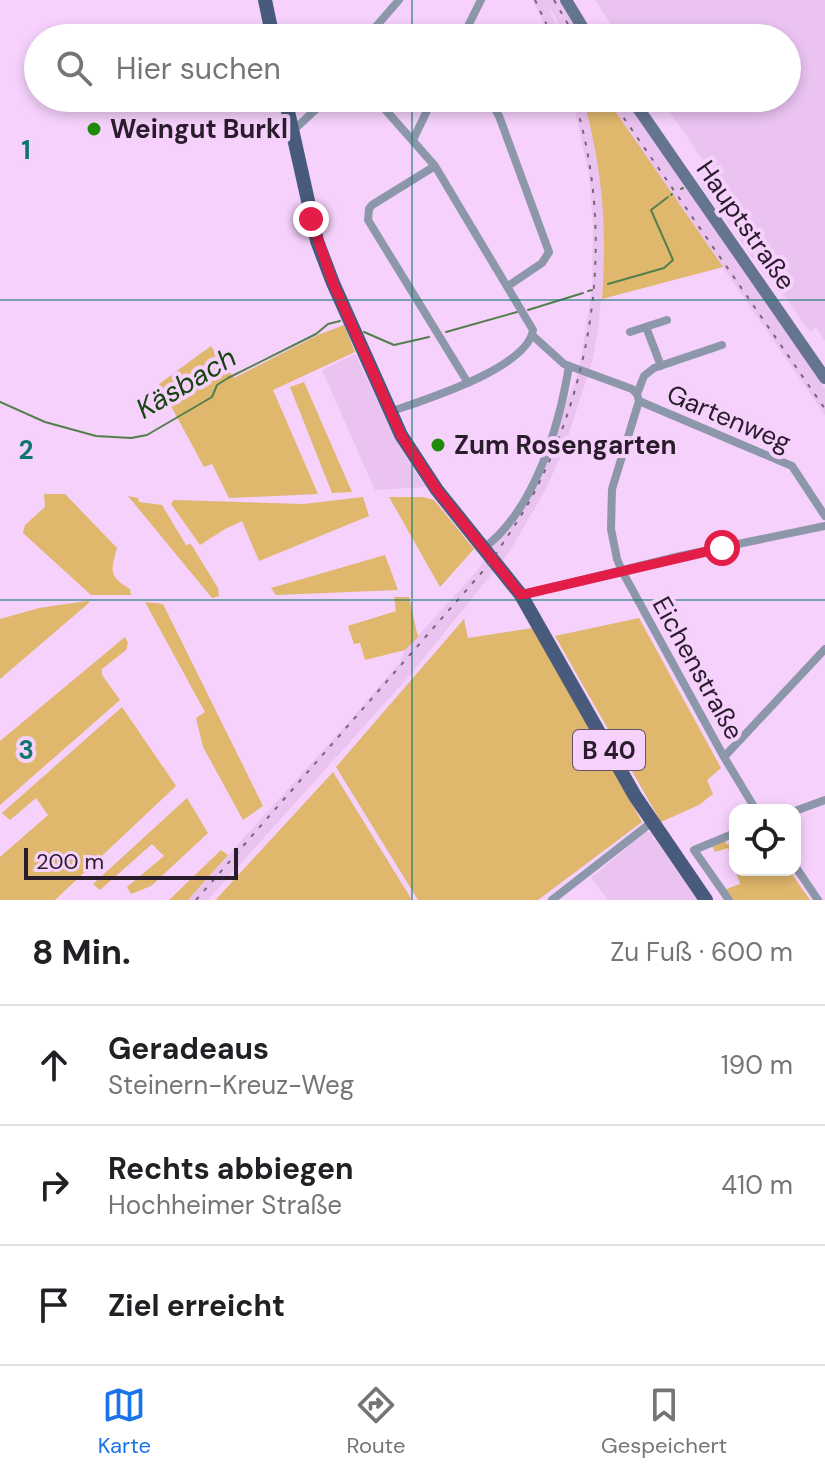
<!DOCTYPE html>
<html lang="de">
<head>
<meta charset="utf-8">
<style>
  :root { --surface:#fff; --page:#f6f6f6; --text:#202124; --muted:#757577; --line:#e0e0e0; --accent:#1a73e8 }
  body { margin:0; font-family:"DM Sans",sans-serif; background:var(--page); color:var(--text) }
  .controls { position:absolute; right:24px; bottom:24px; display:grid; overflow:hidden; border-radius:16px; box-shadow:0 4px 12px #0003 }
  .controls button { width:72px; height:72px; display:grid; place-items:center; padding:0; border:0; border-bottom:2px solid var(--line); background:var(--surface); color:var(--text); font:40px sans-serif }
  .scale { position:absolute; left:24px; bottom:20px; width:214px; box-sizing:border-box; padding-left:8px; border:4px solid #291c2b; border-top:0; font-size:22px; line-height:28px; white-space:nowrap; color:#291c2b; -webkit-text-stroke:6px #f5d1fb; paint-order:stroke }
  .stop { position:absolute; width:24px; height:24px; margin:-18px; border:6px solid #e11d48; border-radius:50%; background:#fff }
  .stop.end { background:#e11d48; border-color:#fff; box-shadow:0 2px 8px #0008 }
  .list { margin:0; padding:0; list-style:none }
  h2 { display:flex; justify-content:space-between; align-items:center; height:104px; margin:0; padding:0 32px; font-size:34px }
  h2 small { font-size:26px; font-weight:400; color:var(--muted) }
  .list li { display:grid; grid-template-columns:52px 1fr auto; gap:24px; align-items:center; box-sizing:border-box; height:120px; padding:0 32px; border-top:2px solid var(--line) }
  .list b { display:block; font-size:30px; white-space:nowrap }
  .list p { margin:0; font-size:26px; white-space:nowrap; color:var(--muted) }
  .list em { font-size:26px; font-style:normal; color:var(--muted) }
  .icon { flex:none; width:44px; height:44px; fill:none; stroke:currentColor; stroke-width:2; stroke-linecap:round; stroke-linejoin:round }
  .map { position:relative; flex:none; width:825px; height:900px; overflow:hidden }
  .search { position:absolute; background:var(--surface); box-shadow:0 4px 12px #0003; left:24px; right:24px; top:24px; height:88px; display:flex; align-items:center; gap:20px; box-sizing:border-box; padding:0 28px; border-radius:44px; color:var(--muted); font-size:30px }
  .sheet { height:464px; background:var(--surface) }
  nav { display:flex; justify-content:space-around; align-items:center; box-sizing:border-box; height:112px; border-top:2px solid var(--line); background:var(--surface); font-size:22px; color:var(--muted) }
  nav a { display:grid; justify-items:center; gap:4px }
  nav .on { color:var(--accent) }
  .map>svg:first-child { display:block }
  .built { fill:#eac3f1 }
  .green { fill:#dfb76d }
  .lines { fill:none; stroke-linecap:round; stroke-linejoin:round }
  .stream { stroke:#547f4d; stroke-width:2 }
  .street { stroke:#8d97aa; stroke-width:8 }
  .secondary { stroke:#65748f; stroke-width:12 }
  .primary { stroke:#495b7c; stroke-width:14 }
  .rail { stroke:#79637d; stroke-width:2; stroke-dasharray:4 8; stroke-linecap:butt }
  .route { stroke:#e11d48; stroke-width:10 }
  .grid { fill:none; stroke:#0f766e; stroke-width:2; stroke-opacity:0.55 }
  .poi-dot { fill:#1f8b0b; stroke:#f5d1fb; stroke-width:3 }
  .labels { text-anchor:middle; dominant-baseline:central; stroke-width:8; stroke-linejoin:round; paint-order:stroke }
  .shield { fill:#f5d1fb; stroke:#665269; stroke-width:2 }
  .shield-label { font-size:24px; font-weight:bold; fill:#291c2b }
  .poi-label { font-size:26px; font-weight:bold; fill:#291c2b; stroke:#f5d1fb; text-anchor:start }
  .street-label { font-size:26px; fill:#291c2b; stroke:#f5d1fb }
  .water-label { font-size:28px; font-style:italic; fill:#174511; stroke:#f5d1fb }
  .grid-label { font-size:26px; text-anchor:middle; font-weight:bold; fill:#0f766e; stroke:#f5d1fb; stroke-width:8; stroke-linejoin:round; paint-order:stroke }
</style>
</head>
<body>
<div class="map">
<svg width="825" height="900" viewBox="0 0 825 900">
  <rect width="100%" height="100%" fill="#f5d1fb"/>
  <path class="built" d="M533,0H559L583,38H567L547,3L561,38H550Z
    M595,0H825V341L816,327L810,332L781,291L789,285L764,274L701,184L706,182L708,167L660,98H787V38H620Z
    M572,98H583L595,146L603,190L605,257L598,330L592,362L563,452L543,494L508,554L410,675L208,900H188L352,718L400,662L405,650L476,572L527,497L579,371L592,289L593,227L589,175Z
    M606,98H625L825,389V415Z
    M355,354L400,448L426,487L375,490L322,370Z
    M645,832H651L654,840H656L697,900H608L591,878Z"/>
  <path class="green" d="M583,98H606L723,267L602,299C607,224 603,171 583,98Z
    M344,325L355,352L273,390L318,494L229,498L212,464L204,467L159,384L211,346L234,378L318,335Z
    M304,382L352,492L332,493L290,387Z
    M44,494H65L117,548C111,571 108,576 130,589L131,595H91L23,533L25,525L45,507Z
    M128,496L138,498L139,502L162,505L186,545L191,544L218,588L219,596L212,598Z
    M363,497L369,516L259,561L242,521L225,529L200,545L171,504L174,500L304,504Z
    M389,497H423L434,500L474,549L440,587Z
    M385,555L398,590L276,595L271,588Z
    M394,597H409L418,637L405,650L365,660L360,643L354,644L348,626L396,611Z
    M87,601L90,602L0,679V619L39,608Z
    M145,602L163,604L263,806L243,820L203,747L196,718L205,712Z
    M639,618L721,768L707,780L713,794L699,805L661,822L555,636Z
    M464,619L468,638L533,628L642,822L538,900H418L336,767Z
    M125,637L128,643L126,650L102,669V675L120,700L0,805V741Z
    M122,707L176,786L55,900H0V857L48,815L36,798L10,820L2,813Z
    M333,772L412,900H216L220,895Z
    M187,798L208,833L151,886L131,894L127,887L164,856L152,844L100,890L93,884Z
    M724,840L727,845L735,842V870H789L810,900H734L726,889L740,884L728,848L715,852L712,845Z
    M221,850L228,855L188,900H169Z"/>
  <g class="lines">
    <path class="stream" d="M681,189L683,188
      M671,195L672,194
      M608,284L664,268L673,260L651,210L668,197
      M588,291L592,290
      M528,310L583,293
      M364,332L394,345L429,337
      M446,332L517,312
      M0,402L45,422L96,436L131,438L147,435L212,397L217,385L228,378L316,334L328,324L340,321"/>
    <path class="street" d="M366,38L399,0
      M462,38L481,0
      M375,98L435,166L533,330C527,369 423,400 390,412
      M489,98L499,116L549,252L542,263L508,286
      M298,126L328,98
      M413,140L433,98
      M435,166L372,205L369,209L368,220L468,383
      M646,327L661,366
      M630,332L667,320
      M532,335L564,364L632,389L637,394
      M722,345L654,368L644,376L637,394L639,401L612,489L611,529L617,559L622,571L724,757L756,810
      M639,401L792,466L825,516
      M484,548C535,509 559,427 569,366
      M521,595L680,556L825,526
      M724,757L825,649
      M795,811L825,800
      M795,866L818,900
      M552,900L652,822
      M729,900L694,850L735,833"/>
    <path class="secondary" d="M566,0L589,38
      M631,98L825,378"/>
    <path class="primary" d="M265,0L273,38
      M285,98L317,241L333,283L401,435L437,490L521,595L635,796L706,900"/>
    <path class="rail" d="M535,0L553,38
      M554,0L576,38
      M610,98L825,409
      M196,900L490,563C508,535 527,509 541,479C598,361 613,224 574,98"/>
  </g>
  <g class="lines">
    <path class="route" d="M311,219L333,283L401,435L437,490L521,595L722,548"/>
  </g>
  <path class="grid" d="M412,0V38M412,98V900M0,300H825M0,600H825"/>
  <g class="poi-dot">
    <circle cx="94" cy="129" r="8"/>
    <circle cx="438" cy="445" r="8"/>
  </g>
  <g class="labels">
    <rect class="shield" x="573" y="730" width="72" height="40" rx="6"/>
    <g class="shield-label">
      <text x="609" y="750">B 40</text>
    </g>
    <g class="poi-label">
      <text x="110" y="129">Weingut Burkl</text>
      <text x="454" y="445">Zum Rosengarten</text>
    </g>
    <g class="street-label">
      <text transform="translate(746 225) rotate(55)">Hauptstraße</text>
      <text transform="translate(729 418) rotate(23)">Gartenweg</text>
      <text transform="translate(698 668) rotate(61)">Eichenstraße</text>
    </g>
    <g class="water-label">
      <text transform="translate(186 383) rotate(-31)">Käsbach</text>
    </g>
  </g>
  <g class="grid-label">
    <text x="26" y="159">1</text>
    <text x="26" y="459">2</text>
    <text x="26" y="759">3</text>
  </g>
</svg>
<div class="controls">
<button><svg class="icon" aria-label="locate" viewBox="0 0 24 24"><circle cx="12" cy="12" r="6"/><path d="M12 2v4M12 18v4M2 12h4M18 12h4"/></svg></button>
</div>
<div class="scale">200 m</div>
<div class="stop" style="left:722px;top:548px"></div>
<div class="stop end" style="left:311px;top:219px"></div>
<div class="search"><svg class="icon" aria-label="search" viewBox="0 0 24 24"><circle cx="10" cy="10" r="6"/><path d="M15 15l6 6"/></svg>Hier suchen</div>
</div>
<section class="sheet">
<h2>8 Min.<small>Zu Fuß · 600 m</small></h2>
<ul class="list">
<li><svg class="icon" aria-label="ahead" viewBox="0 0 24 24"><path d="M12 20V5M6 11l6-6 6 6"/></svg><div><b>Geradeaus</b><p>Steinern-Kreuz-Weg</p></div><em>190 m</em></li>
<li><svg class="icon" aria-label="right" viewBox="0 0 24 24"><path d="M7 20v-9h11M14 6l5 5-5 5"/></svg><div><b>Rechts abbiegen</b><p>Hochheimer Straße</p></div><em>410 m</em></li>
<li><svg class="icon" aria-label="arrive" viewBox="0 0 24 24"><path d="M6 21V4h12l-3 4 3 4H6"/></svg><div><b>Ziel erreicht</b></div></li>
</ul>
</section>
<nav>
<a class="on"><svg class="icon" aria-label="map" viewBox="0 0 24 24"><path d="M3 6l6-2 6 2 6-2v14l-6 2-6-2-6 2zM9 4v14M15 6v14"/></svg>Karte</a>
<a><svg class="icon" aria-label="directions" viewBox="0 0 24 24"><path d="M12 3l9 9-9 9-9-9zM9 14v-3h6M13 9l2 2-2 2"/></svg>Route</a>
<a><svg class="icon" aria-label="saved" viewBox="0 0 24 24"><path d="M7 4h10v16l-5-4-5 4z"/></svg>Gespeichert</a>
</nav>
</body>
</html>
